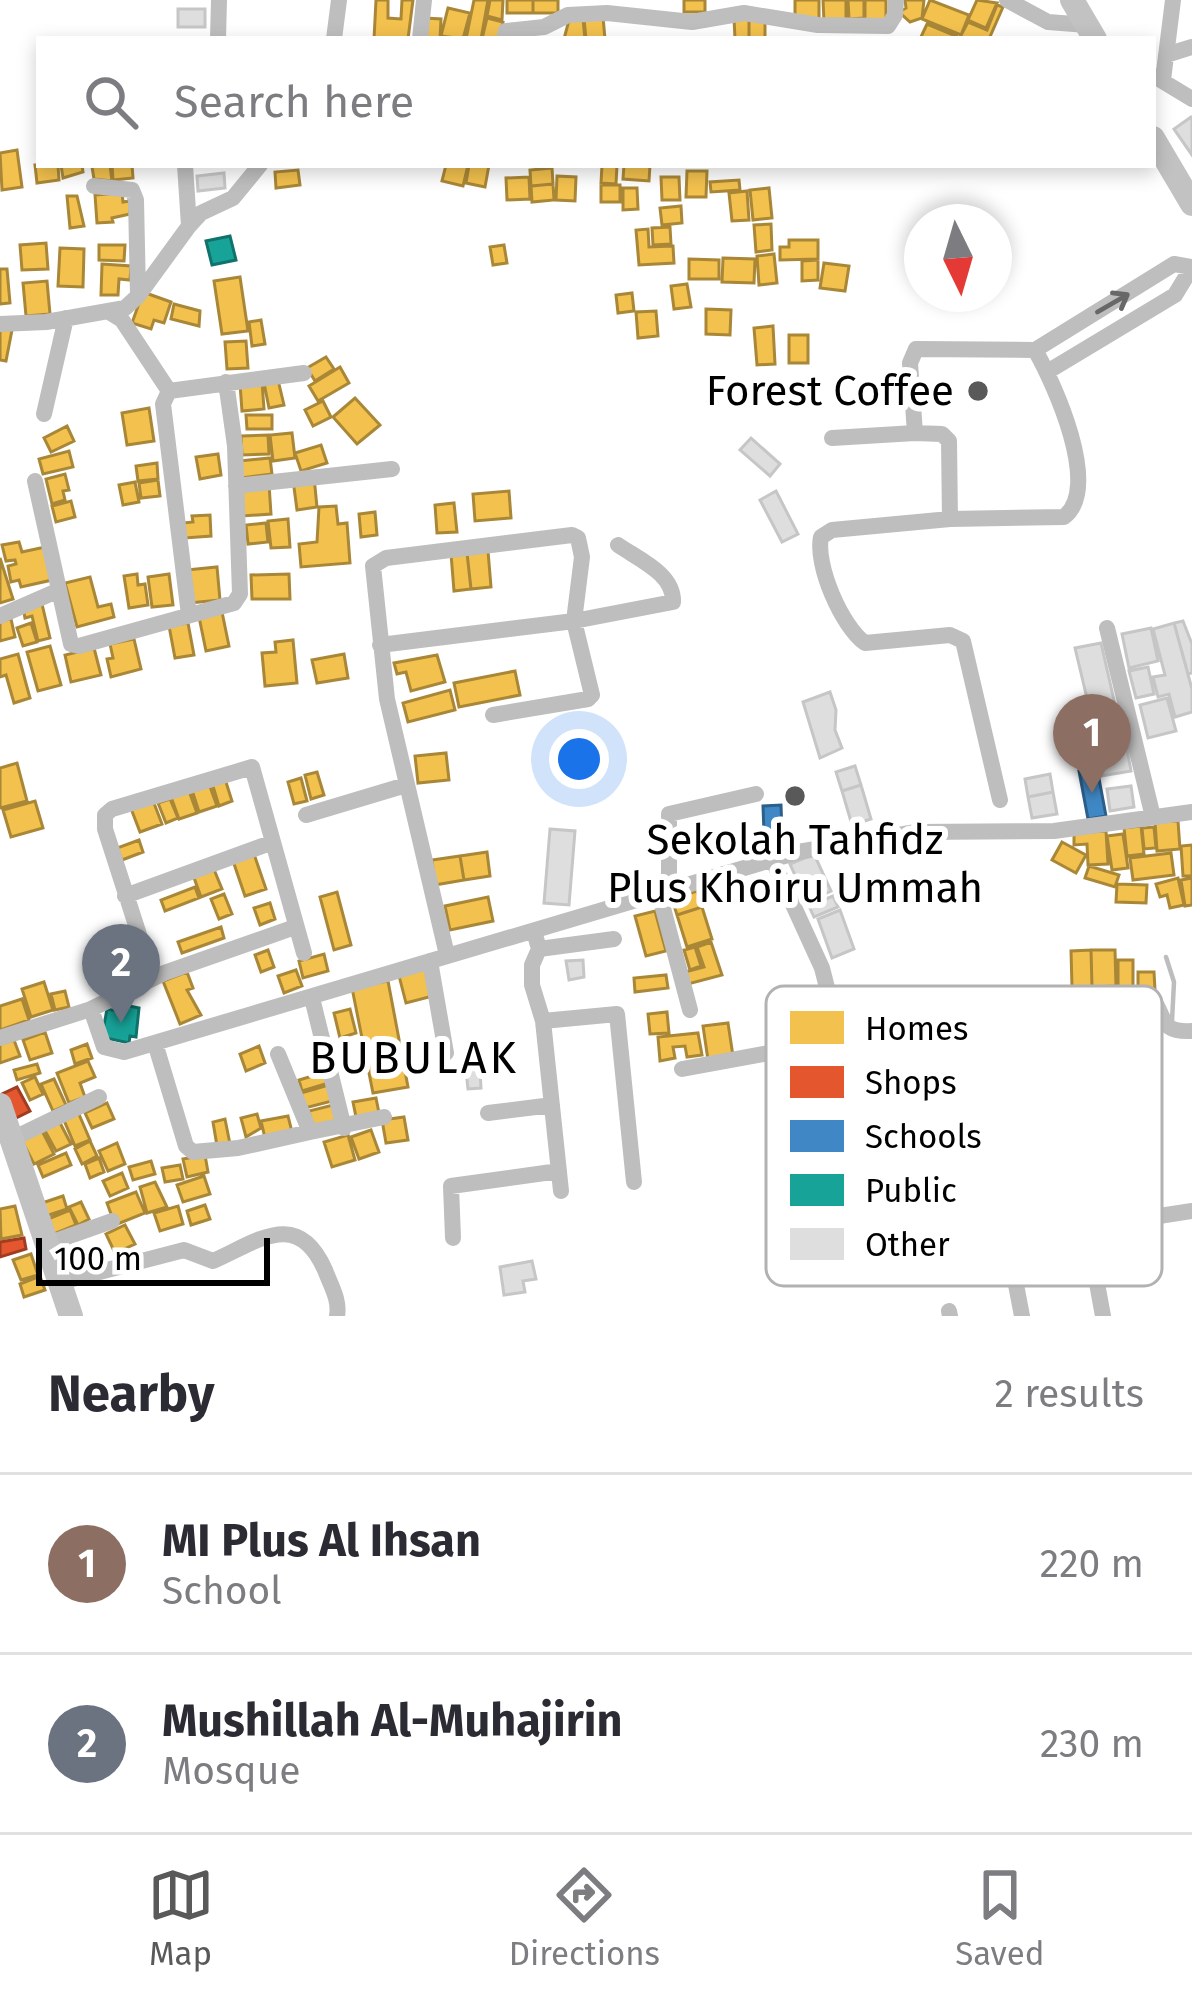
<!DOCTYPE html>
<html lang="en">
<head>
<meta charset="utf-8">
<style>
  :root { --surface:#fff; --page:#f7f7f7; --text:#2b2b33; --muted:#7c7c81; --line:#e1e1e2; --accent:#595959 }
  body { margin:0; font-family:"Fira Sans",sans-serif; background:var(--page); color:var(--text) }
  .compass { position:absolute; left:904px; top:204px; width:108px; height:108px; border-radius:50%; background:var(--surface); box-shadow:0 6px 18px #0003; rotate:175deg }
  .scale { position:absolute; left:36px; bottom:30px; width:234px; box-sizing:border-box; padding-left:12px; border:6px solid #000; border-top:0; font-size:33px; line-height:42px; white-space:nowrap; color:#000; -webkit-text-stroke:9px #fff; paint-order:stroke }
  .you { position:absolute; left:579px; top:759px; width:42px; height:42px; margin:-30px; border:9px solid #fff; border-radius:50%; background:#1a73e8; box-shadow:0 0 0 18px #1a73e833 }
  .badge { display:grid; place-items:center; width:78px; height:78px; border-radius:50%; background:var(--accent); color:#fff; font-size:39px; font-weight:700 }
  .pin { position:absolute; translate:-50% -99px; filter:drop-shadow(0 3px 6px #0008) }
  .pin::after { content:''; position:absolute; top:63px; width:42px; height:36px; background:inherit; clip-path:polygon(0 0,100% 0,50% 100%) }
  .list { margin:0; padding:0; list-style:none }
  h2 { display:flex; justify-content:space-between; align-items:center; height:156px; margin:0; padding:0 48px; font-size:51px }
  h2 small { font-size:39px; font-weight:400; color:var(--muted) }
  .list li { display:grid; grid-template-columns:78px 1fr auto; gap:36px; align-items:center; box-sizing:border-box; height:180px; padding:0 48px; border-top:3px solid var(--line) }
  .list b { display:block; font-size:45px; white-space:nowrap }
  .list p { margin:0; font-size:39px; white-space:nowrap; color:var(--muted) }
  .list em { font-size:39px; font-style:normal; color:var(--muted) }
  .icon { flex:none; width:66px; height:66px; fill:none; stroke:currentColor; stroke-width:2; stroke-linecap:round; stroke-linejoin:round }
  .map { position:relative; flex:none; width:1192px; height:1316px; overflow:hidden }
  .search { position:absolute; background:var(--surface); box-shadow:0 6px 18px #0003; left:36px; right:36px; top:36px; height:132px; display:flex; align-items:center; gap:30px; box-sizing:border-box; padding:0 42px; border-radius:0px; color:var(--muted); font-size:45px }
  .sheet { height:516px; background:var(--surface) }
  nav { display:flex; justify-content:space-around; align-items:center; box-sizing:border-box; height:168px; border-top:3px solid var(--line); background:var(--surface); font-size:33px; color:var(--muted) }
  nav a { display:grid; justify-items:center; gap:6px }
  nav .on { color:var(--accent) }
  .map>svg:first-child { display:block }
  .homes { fill:#f2c14e; stroke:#a98737; stroke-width:3 }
  .shops { fill:#e4572e; stroke:#a03d20; stroke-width:3 }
  .schools { fill:#3f88c5; stroke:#2c5f8a; stroke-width:3 }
  .public { fill:#17a398; stroke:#10726a; stroke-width:3 }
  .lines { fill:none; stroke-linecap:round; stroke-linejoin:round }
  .stream { stroke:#bdbdbd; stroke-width:4.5 }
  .building { fill:#dedede; stroke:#c6c6c6; stroke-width:3 }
  .street { stroke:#bebebe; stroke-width:16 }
  .secondary { stroke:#c2c2c2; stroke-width:24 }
  .oneway { stroke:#686868 }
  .poi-dot { fill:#595959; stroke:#fff; stroke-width:4.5 }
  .labels { text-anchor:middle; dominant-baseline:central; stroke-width:12; stroke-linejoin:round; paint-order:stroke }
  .poi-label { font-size:42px; fill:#000; stroke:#fff; text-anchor:end }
  .neighbourhood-label { font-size:45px; letter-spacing:3px; fill:#000; stroke:#fff }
  .key { fill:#fff; stroke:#b2b2b2; stroke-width:3 }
  .key-label { font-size:33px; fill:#000 }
</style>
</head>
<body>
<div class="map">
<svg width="1192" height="1316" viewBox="0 0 1192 1316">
  <rect width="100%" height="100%" fill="#fff"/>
  <path class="homes" d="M376,0H388V18L401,19L402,0H413L408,39H374Z
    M474,0H488L481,39H466Z
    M490,0H503L502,20L487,16Z
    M507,0H533V13H507Z
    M533,0H558V13H533Z
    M684,0H705V12H684Z
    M795,0H819V20H795Z
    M823,0H846V21L824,22Z
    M848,0H864V18L849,19Z
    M865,0H886V22H865Z
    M905,0H924L922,18L910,22L899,12L906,8Z
    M930,0L969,15L961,35L922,19Z
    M977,0L997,3L986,28L968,20Z
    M997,5L1003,7L989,39H959L968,22L987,30Z
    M448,8L470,13L463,39L441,36Z
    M603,17L605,39H586L584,19Z
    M425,18L441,19L440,39H424Z
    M487,18L503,22L499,39H482Z
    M734,18H749V39H735Z
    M749,18L765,19V39H749Z
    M583,19L585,39H564L569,20Z
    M927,24L956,36L954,39H920Z
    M17,150L22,187L2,190L0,153Z
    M35,165H58L59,180L37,183Z
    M61,165H82L83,172L63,178Z
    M85,165H110L112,181L94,179L92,167Z
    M112,165H132L133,178L113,180Z
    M446,165H468L463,186L442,181Z
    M469,165H489L485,187L466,183Z
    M602,165H617L616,184L601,183Z
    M624,165H650L649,181L623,179Z
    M552,168L553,184L531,186L530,170Z
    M298,170L300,185L276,188L275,172Z
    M687,171H707L706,197H686Z
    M557,176L576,177L575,201L556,200Z
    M529,177L530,199L507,200L506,178Z
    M661,177H679L680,200H662Z
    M739,180L740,190L711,192L710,182Z
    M553,184L554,200L532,202L531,186Z
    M601,185H620V202H601Z
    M623,188H637L638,209L623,210Z
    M769,188L772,218L753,220L750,190Z
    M747,191L749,220L732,221L729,193Z
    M122,193L123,202L130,201V214L112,218L113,222L97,223L95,195Z
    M67,196H77L84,226L70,228Z
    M681,206L682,223L662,225L660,208Z
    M771,224L772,250L756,252L754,225Z
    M670,227L671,244L653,245L652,228Z
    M648,229L649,247L673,246L674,263L639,265L636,230Z
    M789,240H818V259L780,260V247H789Z
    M46,243L48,269L22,270L20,245Z
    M99,245H125L124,261L99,260Z
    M504,245L507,263L493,265L490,247Z
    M60,248L84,249L83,287L58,286Z
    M774,254L777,283L759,285L757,256Z
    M723,258L755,259L754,283L722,282Z
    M689,259L719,260V279H689Z
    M818,260V280L802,281V261Z
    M824,263L849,266L845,291L820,288Z
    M102,264L131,266L130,280L119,279L118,295H101Z
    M0,269H7L10,303L0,304Z
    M240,277L248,331L222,334L214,281Z
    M47,281L50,314L26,316L23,283Z
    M687,284L691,307L674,309L671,286Z
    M143,292L171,302L164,323L154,320L151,329L132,323Z
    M632,293L634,311L618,313L616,295Z
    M174,304L200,311L199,326L171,319Z
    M706,309L731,310L730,335L706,334Z
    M656,311L658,336L638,338L636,312Z
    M261,320L265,344L252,346L249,322Z
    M773,326L775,364L757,365L754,328Z
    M0,328L12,330L6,361L0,360Z
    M789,335H808V363H789Z
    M246,341L248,368L227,369L225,342Z
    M326,357L334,369L315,381L307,368Z
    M340,367L349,383L318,401L309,386Z
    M278,380L284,405L269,408L264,383Z
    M262,382L264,409L242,411L240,384Z
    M355,398L380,425L357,444L333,417Z
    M323,401L331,417L313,426L305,410Z
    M149,408L154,441L127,445L122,413Z
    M246,415H272V429H247Z
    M67,426L74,441L51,452L44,438Z
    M292,433L295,458L273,461L270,435Z
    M268,435L269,454L242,455L241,436Z
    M321,445L327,463L301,471L295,453Z
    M69,451L73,467L43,474L39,459Z
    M218,454L221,475L200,479L196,457Z
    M270,458L272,474L241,478L239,461Z
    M157,463L158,479L138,481L136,466Z
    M65,474L69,490L63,491L65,500L52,504L46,479Z
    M314,477L317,507L297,510L293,480Z
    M158,480L160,496L141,498L139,483Z
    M135,482L139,502L123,505L119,485Z
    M269,484L271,514L242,516L240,486Z
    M509,491L511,518L475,521L473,494Z
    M71,501L75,517L56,522L52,506Z
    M454,503L457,532L437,533L435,505Z
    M336,506L338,524L347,523L350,563L301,567L299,544L317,542L319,507Z
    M375,512L377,535L361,537L359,514Z
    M210,515L211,536L185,538L183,523L193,522L192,516Z
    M288,519L290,547L271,548L268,521Z
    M266,523L268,542L248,544L246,525Z
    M19,542L22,552L45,547L52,580L21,587L19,580L11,582L8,566L16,564L15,560L6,561L2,545Z
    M488,551L491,587L471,589L467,553Z
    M467,553L471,589L454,591L451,554Z
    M0,558L13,599L0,603Z
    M217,567L220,600L189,603L186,570Z
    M137,574L138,585L145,584L148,605L129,608L124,576Z
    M169,574L173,605L152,607L148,577Z
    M289,574L290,599H252L251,575Z
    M90,577L98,607L111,604L114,617L77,627L65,583Z
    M42,604L50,638L38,641L32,616L25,618L23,608Z
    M222,612L229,646L206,651L199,617Z
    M11,619L15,637L0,641V621Z
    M31,623L37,642L23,646L17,628Z
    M188,623L194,655L175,658L169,626Z
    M134,639L141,669L111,677L107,659L113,658L110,644Z
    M293,640L297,683L265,686L262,653L276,652L275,642Z
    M50,646L61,685L38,691L27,652Z
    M94,648L101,675L71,682L65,655Z
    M18,654L30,698L14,703L6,675L0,677V659Z
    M344,654L348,678L317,683L312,660Z
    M437,655L445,682L411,691L406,672L397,674L394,663Z
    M515,671L520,695L459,707L454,683Z
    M450,690L455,710L408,722L403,703Z
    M446,753L449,780L418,783L415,756Z
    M17,763L27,801L0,808V768Z
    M317,772L324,795L311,799L305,775Z
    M301,778L307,801L294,804L288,782Z
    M225,779L232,801L219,806L212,783Z
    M209,784L217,806L199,812L192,790Z
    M189,791L197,813L179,819L171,797Z
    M152,798L162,824L140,832L130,806Z
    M170,799L178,818L166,823L158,803Z
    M35,801L43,828L11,837L3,810Z
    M1178,821L1180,849L1157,851L1155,822Z
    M1141,826L1144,854L1127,856L1124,828Z
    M1154,827L1156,848L1144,849L1142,828Z
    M1106,831L1108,864L1088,865L1087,844L1074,845V833Z
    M1123,834L1128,868L1112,870L1107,836Z
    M139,840L143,852L122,860L117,848Z
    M1062,842L1086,855L1076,873L1052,860Z
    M1192,845V876H1183L1181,846Z
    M487,852L490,876L464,880L460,856Z
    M1171,853L1174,875L1133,880L1130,858Z
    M254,854L266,889L245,896L233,861Z
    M460,856L464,880L435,885L432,860Z
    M1089,866L1119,875L1115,887L1085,878Z
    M213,867L222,889L201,897L193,875Z
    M1178,878L1184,905L1170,908L1167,895L1160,897L1156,884Z
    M1192,878V905L1185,906L1181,880Z
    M1117,884L1147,885L1146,903L1116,902Z
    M195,887L199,898L165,911L161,900Z
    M697,891L702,907L677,915L672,899Z
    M337,892L351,945L334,950L320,897Z
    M224,894L232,914L219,919L211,899Z
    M488,897L493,921L450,930L445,906Z
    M270,903L275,919L260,925L254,908Z
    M702,907L712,939L687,947L677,915Z
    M655,911L666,951L646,956L635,916Z
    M221,927L224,938L182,953L178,942Z
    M711,942L722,975L688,984L685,972L704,967L697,947Z
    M695,947L701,966L690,970L684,950Z
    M268,950L274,967L261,972L255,955Z
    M1091,950L1092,987H1072L1071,951Z
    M1091,950H1115L1116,986L1092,987Z
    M324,954L328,971L303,978L299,961Z
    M1118,960H1133V989H1118Z
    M426,966L433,996L406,1003L398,972Z
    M296,970L302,986L284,993L278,976Z
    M187,972L193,988L187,990L201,1015L180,1024L163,981Z
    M1138,972H1154L1155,990L1138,991Z
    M666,975L668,988L635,992L634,978Z
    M388,981L408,1087L373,1093L352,988Z
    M44,982L53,1010L31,1017L22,989Z
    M65,991L69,1007L55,1010L51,994Z
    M22,999L29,1020L0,1030V1006Z
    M350,1009L356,1033L340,1038L334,1013Z
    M667,1012L669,1033L650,1034L648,1014Z
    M728,1023L733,1056L708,1060L703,1026Z
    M45,1032L52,1053L30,1060L23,1040Z
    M698,1033L702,1055L687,1057L685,1046L673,1047L675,1058L660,1061L658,1037Z
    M14,1040L20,1056L0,1063V1044Z
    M87,1044L92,1058L75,1064L71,1050Z
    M259,1046L265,1063L246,1071L240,1054Z
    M88,1061L95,1077L80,1083L85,1097L69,1103L57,1073Z
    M37,1064L40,1073L17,1080L14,1070Z
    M329,1071L332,1082L302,1091L299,1080Z
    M35,1077L43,1094L30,1100L22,1083Z
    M54,1079L66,1105L53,1111L41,1084Z
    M332,1084L336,1100L305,1108L301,1093Z
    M376,1098L379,1113L356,1117L353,1102Z
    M107,1103L114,1119L92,1128L85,1113Z
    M337,1104L341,1121L313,1128L309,1111Z
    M78,1112L90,1140L75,1146L63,1118Z
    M257,1114L261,1128L246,1137L241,1118Z
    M288,1116L292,1132L265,1138L261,1121Z
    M404,1117L408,1140L386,1143L382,1120Z
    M58,1119L71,1144L56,1151L43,1127Z
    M225,1119L230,1144L217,1146L213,1122Z
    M40,1127L54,1154L34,1164L20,1137Z
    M371,1130L379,1152L359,1159L351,1137Z
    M348,1135L355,1160L332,1167L324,1142Z
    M90,1141L97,1156L82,1164L75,1149Z
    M117,1143L125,1164L108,1171L99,1151Z
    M66,1153L71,1165L43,1177L38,1165Z
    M205,1155L208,1172L187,1177L183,1159Z
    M99,1158L104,1172L90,1178L85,1164Z
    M151,1161L155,1174L133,1180L129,1167Z
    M180,1165L183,1179L165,1182L162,1168Z
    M122,1173L128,1188L110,1196L103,1181Z
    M204,1176L210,1194L183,1202L177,1185Z
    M155,1182L167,1207L147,1213L140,1187Z
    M136,1192L145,1213L115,1225L107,1203Z
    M63,1196L67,1209L43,1217L39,1204Z
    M81,1202L89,1219L78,1225L69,1207Z
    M205,1205L210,1219L191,1225L187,1211Z
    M15,1206L22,1235L1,1239L0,1209Z
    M178,1206L183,1224L160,1231L154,1213Z
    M70,1210L76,1225L49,1236L43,1221Z
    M125,1225L135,1244L115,1253L106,1234Z
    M100,1248L105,1259L88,1268L83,1257Z
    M31,1254L38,1275L21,1280L13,1260Z
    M40,1276L45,1290L24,1297L20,1284Z"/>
  <path class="shops" d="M17,1087L30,1111L12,1120L0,1095Z
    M24,1238L26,1249L0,1257V1242Z"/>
  <path class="schools" d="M1097,768L1106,816L1088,819L1079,771Z
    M781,805L782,833L764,834L763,806Z"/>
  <path class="public" d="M230,236L236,260L212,265L206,241Z
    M124,1005L139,1008L136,1037L130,1036L129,1043L106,1038L103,1031L107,1009L123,1012Z"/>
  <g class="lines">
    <path class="stream" d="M1166,957L1174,982L1172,1021"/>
  </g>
  <path class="building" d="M178,9H205V27H178Z
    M1191,117L1192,118V155L1174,129Z
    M224,173L225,188L198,191L197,176Z
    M751,438L780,464L770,476L740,450Z
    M776,491L798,534L782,542L760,500Z
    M1183,621L1192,644V673L1188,674L1174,623Z
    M1174,623L1192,689V712L1175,717L1169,694L1158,697L1153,677L1165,675L1153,629Z
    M1151,628L1158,661L1129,668L1122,634Z
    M1101,643L1116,709L1091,715L1075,648Z
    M1148,667L1154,694L1136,698L1129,671Z
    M830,692L836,710L835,730L842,748L820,758L803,702Z
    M1167,698L1176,731L1148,738L1140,705Z
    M1127,749L1131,771L1101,776L1097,754Z
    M855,766L861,785L842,791L836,772Z
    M1050,774L1053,792L1028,797L1025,779Z
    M861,785L871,819L852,825L842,791Z
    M1131,786L1134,807L1110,811L1107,789Z
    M1053,792L1057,814L1032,818L1028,797Z
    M550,829L575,831L569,905L544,903Z
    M814,854L831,891L807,902L790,864Z
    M833,896L838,907L814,917L809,906Z
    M840,910L854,949L832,958L818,919Z
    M583,960L584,977L569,980L566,961Z
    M480,1070L481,1088L468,1089L466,1071Z
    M532,1261L536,1279L523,1281L525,1292L504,1295L500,1267Z"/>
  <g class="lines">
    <path class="street" d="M1007,0L1048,22L1087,25
      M218,39L219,0
      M334,39L339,0
      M420,39L424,0
      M504,39L506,31L544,27L568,15L607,13L692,22L744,13L818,25L888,26L895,15L896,0
      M1166,55L1192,47
      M1154,76L1192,99
      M1163,80L1173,0
      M185,165L189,226
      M94,186L132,190L136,200L138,294
      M109,312L122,320L169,391L304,373
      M0,324L46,322L125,308L138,296L189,226L201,213L233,198L260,165
      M169,391L163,404L189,615
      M44,414L66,318
      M915,433L942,434L949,441L950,519L1064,517C1102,488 1054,383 1035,350
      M832,438L915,433L910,363L916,349L1035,350L1174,264L1192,267L1175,295L1047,372
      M35,481L71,644L79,646L234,603L240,594L235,446L226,382
      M236,486L392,469
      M950,519L832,530L821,537C815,565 842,627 865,643L950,635L963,641L1000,800
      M0,616L57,591
      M1107,628L1153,817
      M380,645L574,621L673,602C674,574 640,560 618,545
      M306,815L406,785
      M773,861L822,968L846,1062L999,1029L1034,1188
      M669,891V814L756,794
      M659,893L690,1010
      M125,896L273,842
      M534,931L539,949L532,965V985L543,1021L561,1191
      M539,949L614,939
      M447,955L387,699L373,566L386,558L572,535L578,538L582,557L574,621L592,695L588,699L493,715
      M430,961L446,1053
      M153,978L105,829V815L112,809L252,767L304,953
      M312,998L344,1128
      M91,1009L104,1047L124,1052L798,852L916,832L1054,831L1192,812
      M543,1021L617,1014L634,1182
      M1063,1022L999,1029L1002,1008L1065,994H1147C1169,1012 1154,1033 1192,1031
      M0,1038L91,1009L164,973L295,927
      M155,1043L186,1146L193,1152L238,1148L310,1132
      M827,1043L839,1115
      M278,1054L310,1132L384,1117
      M1005,1066L1088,1054
      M682,1069L840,1040
      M1120,1069L1140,1219L1192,1211
      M930,1090L1007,1074
      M488,1113L552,1105
      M12,1139L99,1097
      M933,1147L1098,1113
      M933,1207L1100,1174
      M1087,1229L1103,1316
      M453,1238L451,1186L559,1171
      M47,1244L112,1221
      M61,1282L184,1250L213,1261C258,1241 298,1208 325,1270C331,1286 340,1300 337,1316
      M949,1311L950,1316
      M1022,1316L1009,1248L1013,1241C1056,1231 1097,1227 1140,1219"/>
    <path class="secondary" d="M1072,0L1095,39
      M1153,138L1192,204
      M0,1105L71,1316"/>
  </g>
  <defs><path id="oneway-shaft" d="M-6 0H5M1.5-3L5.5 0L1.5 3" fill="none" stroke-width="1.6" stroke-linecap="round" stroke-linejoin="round" transform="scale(3)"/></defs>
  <use class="oneway" href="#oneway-shaft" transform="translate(1113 303) rotate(-30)"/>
  <g class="poi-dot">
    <circle cx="978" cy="391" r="12"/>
    <circle cx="795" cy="796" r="12"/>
  </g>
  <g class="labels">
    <g class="poi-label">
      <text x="954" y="391">Forest Coffee</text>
      <text x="795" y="840" text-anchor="middle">Sekolah Tahfidz<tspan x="795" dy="48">Plus Khoiru Ummah</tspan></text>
    </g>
    <g class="neighbourhood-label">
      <text x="414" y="1058">BUBULAK</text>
    </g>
  </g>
  <rect x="766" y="986" width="396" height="300" rx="18" class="key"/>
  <rect x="790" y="1011" width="54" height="33" fill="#f2c14e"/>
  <rect x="790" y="1066" width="54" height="32" fill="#e4572e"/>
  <rect x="790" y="1120" width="54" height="32" fill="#3f88c5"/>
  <rect x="790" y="1174" width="54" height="32" fill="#17a398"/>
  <rect x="790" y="1228" width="54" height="32" fill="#dedede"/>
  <g class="key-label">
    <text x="865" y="1040">Homes</text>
    <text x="865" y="1094">Shops</text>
    <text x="865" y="1148">Schools</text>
    <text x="865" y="1202">Public</text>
    <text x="865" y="1256">Other</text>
  </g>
</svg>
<svg class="compass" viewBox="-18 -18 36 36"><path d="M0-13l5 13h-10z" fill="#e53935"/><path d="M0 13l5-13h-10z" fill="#7c7c81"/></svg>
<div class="scale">100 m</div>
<div class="you"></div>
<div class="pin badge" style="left:1092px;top:793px;background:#8d6e63">1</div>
<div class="pin badge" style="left:121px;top:1023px;background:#6b7280">2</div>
<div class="search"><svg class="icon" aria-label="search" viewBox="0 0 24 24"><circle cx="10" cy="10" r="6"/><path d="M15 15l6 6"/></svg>Search here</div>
</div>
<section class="sheet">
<h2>Nearby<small>2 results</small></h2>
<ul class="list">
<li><span class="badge" style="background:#8d6e63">1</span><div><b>MI Plus Al Ihsan</b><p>School</p></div><em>220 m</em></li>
<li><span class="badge" style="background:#6b7280">2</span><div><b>Mushillah Al-Muhajirin</b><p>Mosque</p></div><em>230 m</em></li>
</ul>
</section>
<nav>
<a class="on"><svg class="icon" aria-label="map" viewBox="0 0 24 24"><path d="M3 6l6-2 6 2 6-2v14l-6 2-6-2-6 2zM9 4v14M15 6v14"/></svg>Map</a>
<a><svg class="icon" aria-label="directions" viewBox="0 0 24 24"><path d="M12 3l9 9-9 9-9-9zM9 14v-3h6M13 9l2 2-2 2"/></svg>Directions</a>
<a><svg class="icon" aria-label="saved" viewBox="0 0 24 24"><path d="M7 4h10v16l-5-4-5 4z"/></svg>Saved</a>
</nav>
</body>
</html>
